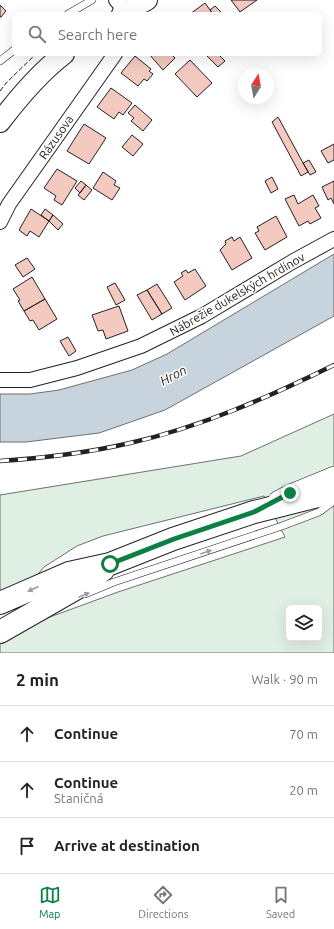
<!DOCTYPE html>
<html lang="en">
<head>
<meta charset="utf-8">
<style>
  :root { --surface:#fff; --page:#f6f6f6; --text:#222; --muted:#767676; --line:#e0e0e0; --accent:#0b8043 }
  body { margin:0; font-family:Ubuntu,sans-serif; background:var(--page); color:var(--text) }
  .controls { position:absolute; right:12px; bottom:12px; display:grid; overflow:hidden; border-radius:6px; box-shadow:0 4px 16px #0002 }
  .controls button { width:36px; height:36px; display:grid; place-items:center; padding:0; border:0; border-bottom:1px solid var(--line); background:var(--surface); color:var(--text); font:20px sans-serif }
  .compass { position:absolute; left:238px; top:68px; width:36px; height:36px; border-radius:50%; background:var(--surface); box-shadow:0 4px 16px #0002; rotate:11deg }
  .stop { position:absolute; width:12px; height:12px; margin:-9px; border:3px solid #0b8043; border-radius:50%; background:#fff }
  .stop.end { background:#0b8043; border-color:#fff; box-shadow:0 1px 4px #0008 }
  .list { margin:0; padding:0; list-style:none }
  h2 { display:flex; justify-content:space-between; align-items:center; height:52px; margin:0; padding:0 16px; font-size:17px }
  h2 small { font-size:13px; font-weight:400; color:var(--muted) }
  .list li { display:grid; grid-template-columns:26px 1fr auto; gap:12px; align-items:center; box-sizing:border-box; height:56px; padding:0 16px; border-top:1px solid var(--line) }
  .list b { display:block; font-size:15px; white-space:nowrap }
  .list p { margin:0; font-size:13px; white-space:nowrap; color:var(--muted) }
  .list em { font-size:13px; font-style:normal; color:var(--muted) }
  .icon { flex:none; width:22px; height:22px; fill:none; stroke:currentColor; stroke-width:2; stroke-linecap:round; stroke-linejoin:round }
  .map { position:relative; flex:none; width:334px; height:653px; overflow:hidden }
  .search { position:absolute; background:var(--surface); box-shadow:0 4px 16px #0002; left:12px; right:12px; top:12px; height:44px; display:flex; align-items:center; gap:10px; box-sizing:border-box; padding:0 14px; border-radius:6px; color:var(--muted); font-size:15px }
  .sheet { height:220px; background:var(--surface) }
  nav { display:flex; justify-content:space-around; align-items:center; box-sizing:border-box; height:56px; border-top:1px solid var(--line); background:var(--surface); font-size:11px; color:var(--muted) }
  nav a { display:grid; justify-items:center; gap:2px }
  nav .on { color:var(--accent) }
  .map>svg:first-child { display:block }
  .green { fill:#e0efe3; stroke:#6f6f6f; fill-rule:evenodd }
  .water { fill:#c7d3dd; stroke:#6f6f6f }
  .building { fill:#f3c9c0; stroke:#222 }
  .lines { fill:none; stroke-linecap:round; stroke-linejoin:round }
  .service-casing { stroke:#222; stroke-width:8 }
  .minor-casing { stroke:#222; stroke-width:16 }
  .tertiary-casing { stroke:#222; stroke-width:18 }
  .secondary-casing { stroke:#222; stroke-width:22 }
  .primary-casing { stroke:#222; stroke-width:24 }
  .service { stroke:#fff; stroke-width:7 }
  .minor { stroke:#fff; stroke-width:14 }
  .tertiary { stroke:#fff; stroke-width:17 }
  .secondary { stroke:#fff; stroke-width:20 }
  .primary { stroke:#fff; stroke-width:22 }
  .rail-casing { stroke:#222; stroke-width:4.5 }
  .rail { stroke:#fff; stroke-width:3; stroke-dasharray:9; stroke-linecap:butt }
  .fence { stroke:#222; stroke-width:1; stroke-dasharray:5 2; stroke-linecap:butt }
  .oneway { fill:#9c9c9c }
  .route { stroke:#0b8043; stroke-width:5 }
  .labels { text-anchor:middle; dominant-baseline:central; stroke-width:3; stroke-linejoin:round; paint-order:stroke }
  .street-label { font-size:12px; fill:#222; stroke:#fff }
  .water-label { font-size:13px; font-style:italic; fill:#222; stroke:#fff }
</style>
</head>
<body>
<div class="map">
<svg width="334" height="653" viewBox="0 0 334 653">
  <rect width="100%" height="100%" fill="#fff"/>
  <path class="green" d="M334,414V653H0V638L20,628L118,592L285,537L264,496L103,536L77,546L44,567L29,585L0,598V495L241,456ZM289,608H319V638H289Z"/>
  <path class="water" d="M334,254V316L165,410L99,433L26,442H0V394H30L59,390L132,370L167,354Z"/>
  <path class="building" d="M231,0H257L240,12Z
    M205,3L213,14H190Z
    M0,5L6,11L1,17H0Z
    M215,6L223,14H213L210,10Z
    M149,54H171L175,58L163,70Z
    M209,54H218L225,61L218,67L207,56Z
    M135,56L151,69L149,71L153,74L147,81L144,79L138,86L121,73Z
    M190,60L212,83L197,97L175,74Z
    M111,88L132,103L123,115L119,112L114,119L97,107Z
    M135,105L152,120L143,131L131,121L134,118L128,113Z
    M278,117L308,172L301,176L272,122Z
    M84,124L106,138L89,164L67,151Z
    M132,135L143,144L133,156L122,147Z
    M334,144V160L328,163L321,151Z
    M309,160L316,172L310,175L303,163Z
    M57,169L77,181L62,205L54,200L56,196L44,188Z
    M103,172L116,181L114,185L120,188L112,200L93,188Z
    M272,177L278,189L271,193L265,181Z
    M81,181L86,185L80,193L75,188Z
    M334,181V204L331,198L328,200L322,187Z
    M86,185L92,190L84,200L78,195Z
    M294,195L298,204L313,195L319,206L315,208L321,218L310,224L308,221L299,226L285,199Z
    M31,209L49,221L39,237L30,231L27,236L19,230Z
    M45,209L53,215L49,221L41,215Z
    M53,215L63,224L58,230L49,221Z
    M276,216L287,237L265,250L255,233L259,231L257,227Z
    M232,237L234,241L240,237L252,258L232,270L220,250L226,244L225,241Z
    M27,258L35,269L23,277L15,265Z
    M195,269L206,286L185,300L174,282L183,276L181,273L186,270L188,273Z
    M32,277L45,299L24,311L18,301L20,300L13,289Z
    M115,283L125,300L116,305L107,287Z
    M157,284L172,308L162,314L147,290Z
    M147,290L162,314L152,320L137,295Z
    M45,299L57,319L39,330L33,320L30,321L24,311Z
    M119,306L128,331L106,339L103,330L98,331L92,315Z
    M68,337L76,351L69,356L60,341Z"/>
  <g class="lines">
    <g class="service-casing">
      <path id="service" d="M68,14L92,0
        M0,61L14,50
        M85,594L114,582L282,526L319,512L334,501"/>
    </g>
    <g class="minor-casing">
      <path id="minor" d="M116,0L126,11
        M0,222L9,204L115,54
        M0,380H30L77,368L141,346L202,316L292,262L334,239"/>
    </g>
    <g class="tertiary-casing">
      <path id="tertiary" d="M277,500L290,493L334,475"/>
    </g>
    <g class="secondary-casing">
      <path id="secondary" d="M122,14L147,0
        M0,122C19,97 39,73 64,54"/>
    </g>
    <g class="primary-casing">
      <path id="primary" d="M0,603L69,573L110,564L173,539L254,512L334,492
        M0,632L84,584L103,570"/>
    </g>
    <use href="#service" class="service"/>
    <use href="#minor" class="minor"/>
    <use href="#tertiary" class="tertiary"/>
    <use href="#secondary" class="secondary"/>
    <use href="#primary" class="primary"/>
    <g class="rail-casing">
      <path id="rail" d="M0,461C44,458 87,453 130,443C201,427 269,397 334,365"/>
    </g>
    <use href="#rail" class="rail"/>
    <path class="fence" d="M89,14H90
      M0,91L7,82L36,54"/>
  </g>
  <defs><path id="oneway-solid" d="M-6-.8H1V-3.2L6.5 0L1 3.2V.8H-6Z"/></defs>
  <g class="oneway">
    <use href="#oneway-solid" transform="translate(206 552) rotate(-19)"/>
    <use href="#oneway-solid" transform="translate(33 589) rotate(156)"/>
    <use href="#oneway-solid" transform="translate(84 595) rotate(-22)"/>
  </g>
  <g class="lines">
    <path class="route" d="M110,564L174,539L254,512L290,493"/>
  </g>
  <g class="labels">
    <g class="street-label">
      <text transform="translate(56 137) rotate(-55)">Rázusova</text>
      <text transform="translate(237 294) rotate(-30)">Nábrežie dukelských hrdinov</text>
    </g>
    <g class="water-label">
      <text transform="translate(173 375) rotate(-28)">Hron</text>
    </g>
  </g>
</svg>
<div class="controls">
<button><svg class="icon" aria-label="layers" viewBox="0 0 24 24"><path d="M12 4l9 5-9 5-9-5zM3 14l9 5 9-5"/></svg></button>
</div>
<svg class="compass" viewBox="-18 -18 36 36"><path d="M0-13l5 13h-10z" fill="#e53935"/><path d="M0 13l5-13h-10z" fill="#767676"/></svg>
<div class="stop" style="left:110px;top:564px"></div>
<div class="stop end" style="left:290px;top:493px"></div>
<div class="search"><svg class="icon" aria-label="search" viewBox="0 0 24 24"><circle cx="10" cy="10" r="6"/><path d="M15 15l6 6"/></svg>Search here</div>
</div>
<section class="sheet">
<h2>2 min<small>Walk · 90 m</small></h2>
<ul class="list">
<li><svg class="icon" aria-label="ahead" viewBox="0 0 24 24"><path d="M12 20V5M6 11l6-6 6 6"/></svg><div><b>Continue</b></div><em>70 m</em></li>
<li><svg class="icon" aria-label="ahead" viewBox="0 0 24 24"><path d="M12 20V5M6 11l6-6 6 6"/></svg><div><b>Continue</b><p>Staničná</p></div><em>20 m</em></li>
<li><svg class="icon" aria-label="arrive" viewBox="0 0 24 24"><path d="M6 21V4h12l-3 4 3 4H6"/></svg><div><b>Arrive at destination</b></div></li>
</ul>
</section>
<nav>
<a class="on"><svg class="icon" aria-label="map" viewBox="0 0 24 24"><path d="M3 6l6-2 6 2 6-2v14l-6 2-6-2-6 2zM9 4v14M15 6v14"/></svg>Map</a>
<a><svg class="icon" aria-label="directions" viewBox="0 0 24 24"><path d="M12 3l9 9-9 9-9-9zM9 14v-3h6M13 9l2 2-2 2"/></svg>Directions</a>
<a><svg class="icon" aria-label="saved" viewBox="0 0 24 24"><path d="M7 4h10v16l-5-4-5 4z"/></svg>Saved</a>
</nav>
</body>
</html>
